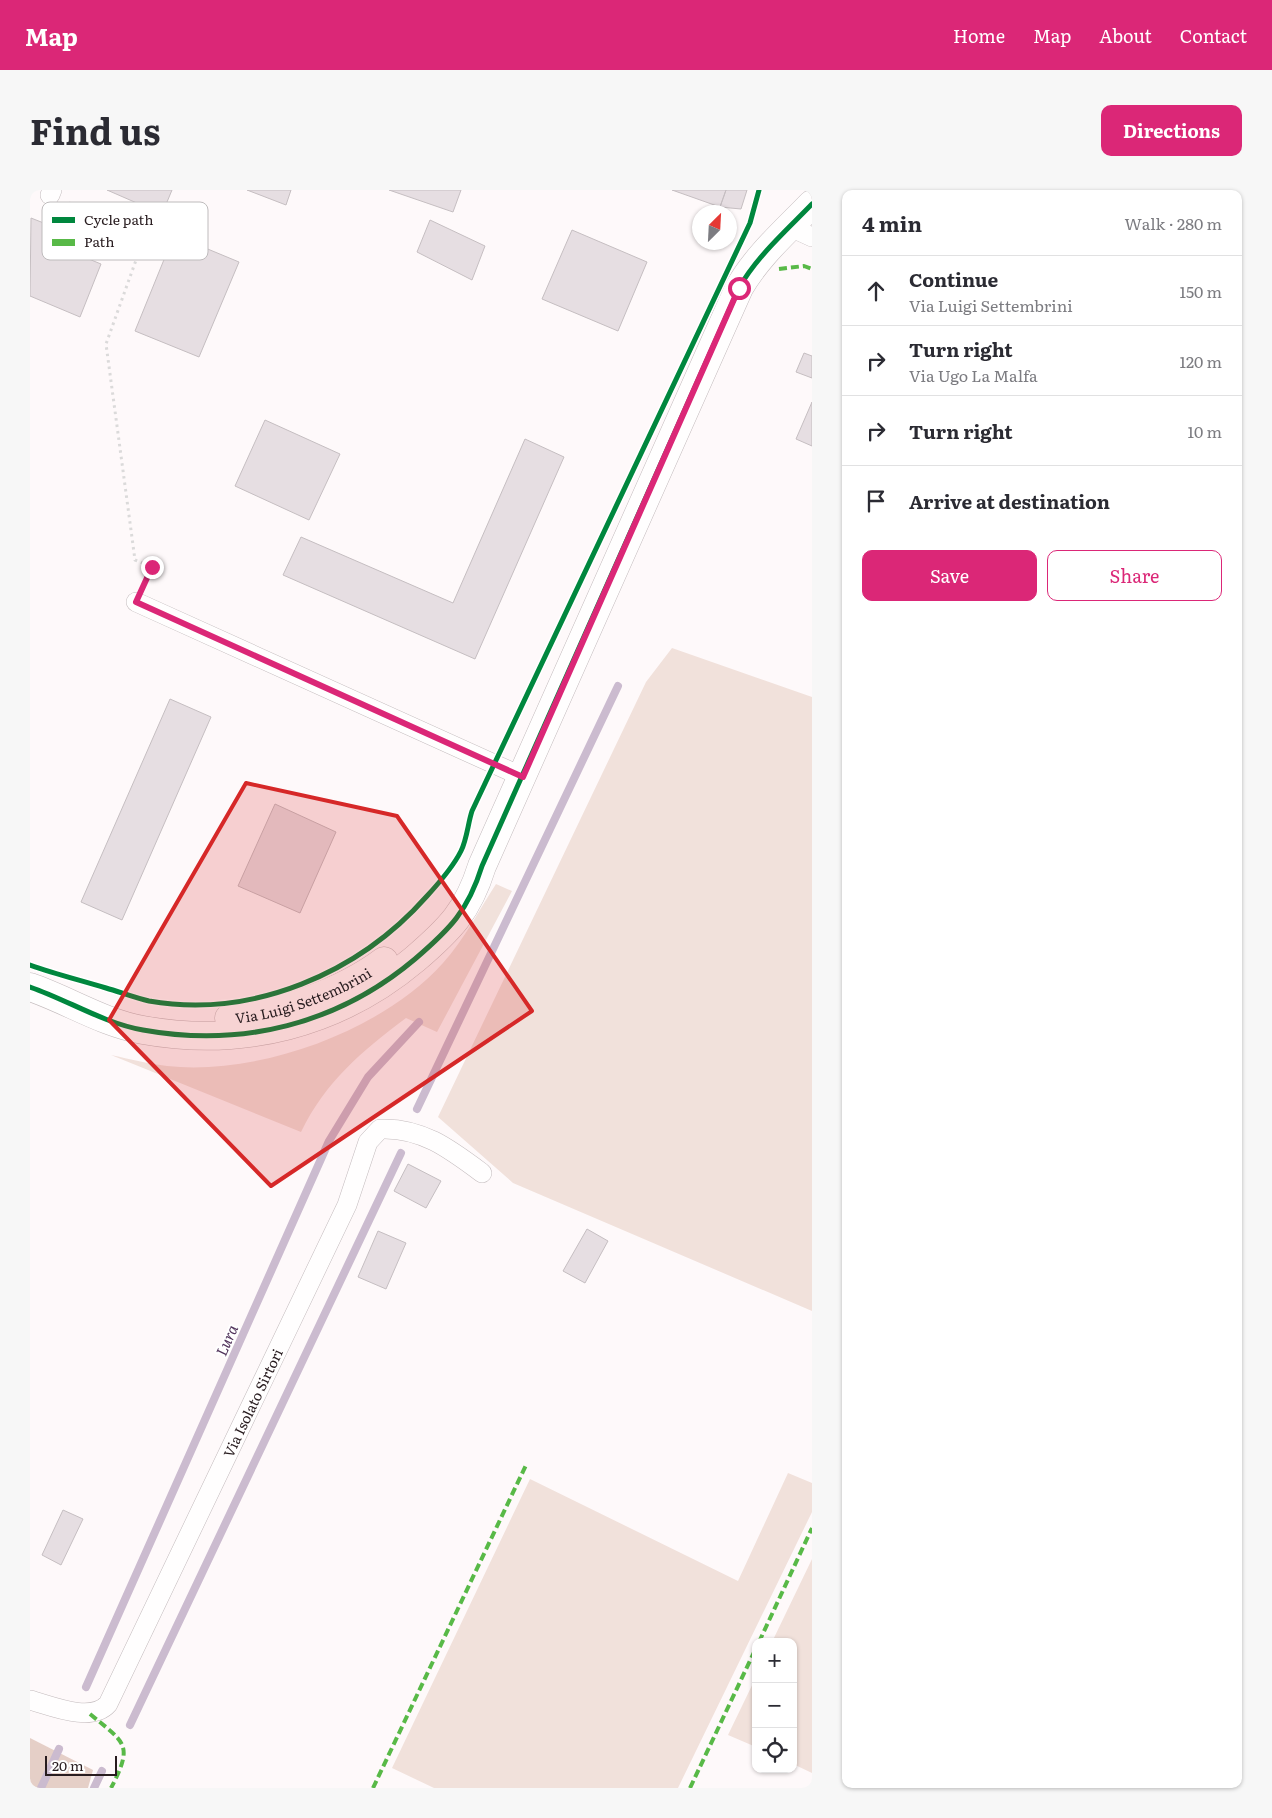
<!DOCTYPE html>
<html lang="en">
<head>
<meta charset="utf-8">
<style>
  :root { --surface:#fff; --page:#f7f7f7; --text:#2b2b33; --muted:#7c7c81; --line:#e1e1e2; --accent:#db2777 }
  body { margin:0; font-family:Literata,serif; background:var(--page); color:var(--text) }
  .controls { position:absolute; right:15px; bottom:15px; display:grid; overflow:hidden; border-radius:10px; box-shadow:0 1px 4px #0004 }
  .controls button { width:45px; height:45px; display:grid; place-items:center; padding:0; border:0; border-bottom:1px solid var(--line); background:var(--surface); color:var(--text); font:25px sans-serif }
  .compass { position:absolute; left:662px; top:15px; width:45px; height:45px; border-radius:50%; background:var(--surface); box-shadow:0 1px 4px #0004; rotate:24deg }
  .scale { position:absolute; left:15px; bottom:12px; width:72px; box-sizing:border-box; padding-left:5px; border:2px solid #281c1f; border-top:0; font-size:14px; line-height:18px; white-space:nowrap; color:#281c1f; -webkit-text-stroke:4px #fff; paint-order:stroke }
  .stop { position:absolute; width:15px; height:15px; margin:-11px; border:4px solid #db2777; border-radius:50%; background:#fff }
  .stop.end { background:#db2777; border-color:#fff; box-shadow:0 1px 5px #0008 }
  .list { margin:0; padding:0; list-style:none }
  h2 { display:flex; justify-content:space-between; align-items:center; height:65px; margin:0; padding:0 20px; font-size:21px }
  h2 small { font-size:16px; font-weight:400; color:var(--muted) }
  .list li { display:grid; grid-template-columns:32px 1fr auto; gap:15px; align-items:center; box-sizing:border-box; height:70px; padding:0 20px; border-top:1px solid var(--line) }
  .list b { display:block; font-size:19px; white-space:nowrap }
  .list p { margin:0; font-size:16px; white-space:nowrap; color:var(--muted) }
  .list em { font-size:16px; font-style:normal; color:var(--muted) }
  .actions { display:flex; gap:10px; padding:15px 20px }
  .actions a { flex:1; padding:11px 0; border:1px solid var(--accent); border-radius:10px; text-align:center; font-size:18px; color:var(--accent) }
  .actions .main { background:var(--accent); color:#fff }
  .icon { flex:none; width:28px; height:28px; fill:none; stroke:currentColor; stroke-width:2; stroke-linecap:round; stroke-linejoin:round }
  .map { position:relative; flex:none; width:782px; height:1598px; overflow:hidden; border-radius:10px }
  header { display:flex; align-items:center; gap:30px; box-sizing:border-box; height:70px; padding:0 25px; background:var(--accent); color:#fff }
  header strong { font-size:24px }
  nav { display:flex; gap:28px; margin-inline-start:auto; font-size:18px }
  .intro { display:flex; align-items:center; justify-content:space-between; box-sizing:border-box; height:120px; padding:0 30px }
  h1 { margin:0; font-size:35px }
  .button { padding:12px 22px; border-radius:10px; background:var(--accent); color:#fff; font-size:18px; font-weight:700 }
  main { display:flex; gap:30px; padding:0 30px }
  aside { flex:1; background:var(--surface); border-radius:10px; box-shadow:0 1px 4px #0004 }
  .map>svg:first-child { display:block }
  .green { fill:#f1e1db }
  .forest { fill:#e5cfc7 }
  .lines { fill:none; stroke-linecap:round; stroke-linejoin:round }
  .stream { stroke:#cbbbcf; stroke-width:8 }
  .building { fill:#e6dee2; stroke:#c5bec1 }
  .street-casing { stroke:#c3bbbd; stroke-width:20 }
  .secondary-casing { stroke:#c3bbbd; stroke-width:29 }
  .path { stroke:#dbdada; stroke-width:3; stroke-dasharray:2.5 4; stroke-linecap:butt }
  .street { stroke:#fffefe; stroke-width:19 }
  .secondary { stroke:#fffefe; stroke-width:28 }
  .quiet { stroke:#58b947; stroke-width:4; stroke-dasharray:8 4; stroke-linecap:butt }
  .cycleway-casing { stroke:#fff; stroke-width:8 }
  .cycleway { stroke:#00873e; stroke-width:5 }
  .route { stroke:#db2777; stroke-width:6 }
  .marked { fill:#d62828; fill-opacity:0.2; stroke:#d62828; stroke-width:4; stroke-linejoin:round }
  .labels { text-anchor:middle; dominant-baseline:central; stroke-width:4; stroke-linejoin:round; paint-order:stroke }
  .street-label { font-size:14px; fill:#281c1f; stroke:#fff }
  .water-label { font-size:15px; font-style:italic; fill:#51335b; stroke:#fff }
  .key { fill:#fff; stroke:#bebbbc; stroke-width:1 }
  .key-label { font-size:14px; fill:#281c1f }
</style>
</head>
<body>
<header>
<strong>Map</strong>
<nav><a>Home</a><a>Map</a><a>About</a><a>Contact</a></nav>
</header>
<div class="intro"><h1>Find us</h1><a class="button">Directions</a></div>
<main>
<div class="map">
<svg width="782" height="1598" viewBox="0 0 782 1598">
  <rect width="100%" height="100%" fill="#fef9fa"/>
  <path class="green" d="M642,458L782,507V1121L483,993L408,927L616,492Z
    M466,694L482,701L407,842L376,828C331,862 296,891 271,942L81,865C100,869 119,874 137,876C229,886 352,841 413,773C434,750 449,720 466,694Z
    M758,1283L782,1293V1322L648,1598H404L362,1578L500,1289L708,1391Z
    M782,1369V1583L763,1574V1452H742Z
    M726,1487V1557L698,1545Z"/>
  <path class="forest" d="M0,1548L63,1580L58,1598H0Z"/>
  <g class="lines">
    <path class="stream" d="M387,919L588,496
      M56,1497L299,951L338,887L389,832
      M100,1535L371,963
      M11,1598L29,1559
      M64,1598L72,1581"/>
  </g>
  <path class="building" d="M77,0H142L132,24Z
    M217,0H261L256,15Z
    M359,0H431L423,22Z
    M642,0H696L690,17Z
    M696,0H717L711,19L690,17Z
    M1,28L39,43L32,58L71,74L50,127L0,106Z
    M400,30L455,56L442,90L387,62Z
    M542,40L617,72L588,141L512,109Z
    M144,45L209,72L169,167L105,141Z
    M774,163L782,166V188L766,182Z
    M782,212V256L766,249Z
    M235,230L310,264L279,330L205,296Z
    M495,249L534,267L445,469L253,385L271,347L423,413Z
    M140,509L181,527L92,730L51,712Z
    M245,614L306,642L270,723L208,696Z
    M378,974L411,991L396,1018L364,1001Z
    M557,1039L578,1051L555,1093L533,1081Z
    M348,1041L376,1053L356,1099L328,1087Z
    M33,1320L53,1329L31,1375L12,1365Z"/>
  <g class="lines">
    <g class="street-casing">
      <g id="street">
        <path d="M20,5L22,0"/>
        <path d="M769,41L782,47"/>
        <path d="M106,412L493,587"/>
        <path id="s1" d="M0,1510C22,1516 61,1533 78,1514L317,1015L338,952L350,939C391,937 420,959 452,983"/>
      </g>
    </g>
    <g class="secondary-casing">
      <g id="secondary">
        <path d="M0,797C38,810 73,833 113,840C212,858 308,834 385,769C420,739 438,721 452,676L709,98C727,66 757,40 782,14"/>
        <path id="s2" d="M199,828C249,825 314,801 354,771"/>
      </g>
    </g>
    <path class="path" d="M39,13L115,45L76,154L105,370L122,377L115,393"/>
    <use href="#street" class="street"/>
    <use href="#secondary" class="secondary"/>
    <path class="quiet" d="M749,79L774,76L782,79
      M729,1452L782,1338
      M60,1524C95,1553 104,1554 81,1598
      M343,1598L497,1273
      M660,1598L726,1458"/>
    <g class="cycleway-casing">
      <path id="cycleway" d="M0,775C25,784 50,790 76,798C90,802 105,808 119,811C223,829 329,783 397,706C409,693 423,677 431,661C437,649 438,633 442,621L720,33L729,0
        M0,797C38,810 73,833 113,840C212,858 308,834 385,769C420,739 438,721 452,676L709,98C727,66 757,40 782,14"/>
    </g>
    <use href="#cycleway" class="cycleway"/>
  </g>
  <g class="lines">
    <path class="route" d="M122,377L106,412L493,587L709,98"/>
  </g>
  <path class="marked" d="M216,593L367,626L502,821L241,996L79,830Z"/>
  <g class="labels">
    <g class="street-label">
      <text stroke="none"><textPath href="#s2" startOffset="78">Via Luigi Settembrini</textPath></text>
      <text stroke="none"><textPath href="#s1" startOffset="416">Via Isolato Sirtori</textPath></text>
    </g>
    <g class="water-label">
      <text transform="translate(196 1150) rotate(-66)">Lura</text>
    </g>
  </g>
  <rect x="12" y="12" width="166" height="58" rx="8" class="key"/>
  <rect x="22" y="27" width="23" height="6" fill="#00873e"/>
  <rect x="22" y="49" width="23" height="7" fill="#58b947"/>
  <g class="key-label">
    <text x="54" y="35">Cycle path</text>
    <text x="54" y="57">Path</text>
  </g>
</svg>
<div class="controls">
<button>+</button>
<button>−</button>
<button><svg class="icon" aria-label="locate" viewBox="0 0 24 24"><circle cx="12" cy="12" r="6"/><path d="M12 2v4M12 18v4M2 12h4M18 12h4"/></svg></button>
</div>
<svg class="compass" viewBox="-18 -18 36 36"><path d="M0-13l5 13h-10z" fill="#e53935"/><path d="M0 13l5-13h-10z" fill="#7c7c81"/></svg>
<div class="scale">20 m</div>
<div class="stop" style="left:709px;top:98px"></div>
<div class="stop end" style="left:122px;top:377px"></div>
</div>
<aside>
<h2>4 min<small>Walk · 280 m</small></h2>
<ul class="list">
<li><svg class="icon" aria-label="ahead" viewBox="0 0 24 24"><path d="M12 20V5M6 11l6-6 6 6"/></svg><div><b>Continue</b><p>Via Luigi Settembrini</p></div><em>150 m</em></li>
<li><svg class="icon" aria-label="right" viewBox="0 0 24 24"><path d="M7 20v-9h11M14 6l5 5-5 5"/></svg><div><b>Turn right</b><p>Via Ugo La Malfa</p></div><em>120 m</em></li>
<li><svg class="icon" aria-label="right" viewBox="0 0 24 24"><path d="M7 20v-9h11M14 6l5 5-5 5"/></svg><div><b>Turn right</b></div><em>10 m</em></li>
<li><svg class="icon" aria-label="arrive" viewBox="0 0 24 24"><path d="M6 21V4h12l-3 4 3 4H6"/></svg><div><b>Arrive at destination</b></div></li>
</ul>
<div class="actions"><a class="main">Save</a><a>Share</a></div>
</aside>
</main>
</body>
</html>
